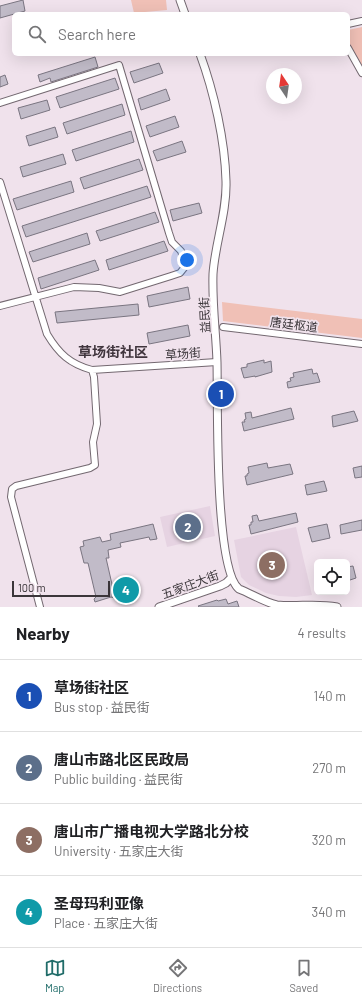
<!DOCTYPE html>
<html lang="en">
<head>
<meta charset="utf-8">
<style>
  :root { --surface:#fff; --page:#f2f2f2; --text:#202124; --muted:#757577; --line:#e0e0e0; --accent:#206c69 }
  body { margin:0; font-family:Barlow,"Noto Sans SC",sans-serif; background:var(--page); color:var(--text) }
  .controls { position:absolute; right:12px; bottom:12px; display:grid; overflow:hidden; border-radius:6px; box-shadow:0 4px 16px #0002 }
  .controls button { width:36px; height:36px; display:grid; place-items:center; padding:0; border:0; border-bottom:1px solid var(--line); background:var(--surface); color:var(--text); font:20px sans-serif }
  .compass { position:absolute; left:266px; top:68px; width:36px; height:36px; border-radius:50%; background:var(--surface); box-shadow:0 4px 16px #0002; rotate:347deg }
  .scale { position:absolute; left:12px; bottom:10px; width:98px; box-sizing:border-box; padding-left:4px; border:2px solid #3b363a; border-top:0; font-size:11px; line-height:14px; white-space:nowrap; color:#3b363a; -webkit-text-stroke:3px #f0e2ec; paint-order:stroke }
  .you { position:absolute; left:187px; top:260px; width:14px; height:14px; margin:-10px; border:3px solid #fff; border-radius:50%; background:#1a73e8; box-shadow:0 0 0 6px #1a73e833 }
  .badge { display:grid; place-items:center; width:26px; height:26px; border-radius:50%; background:var(--accent); color:#fff; font-size:13px; font-weight:700 }
  .pin { position:absolute; translate:-50% -50%; border:2px solid #fff; box-shadow:0 1px 4px #0006 }
  .list { margin:0; padding:0; list-style:none }
  h2 { display:flex; justify-content:space-between; align-items:center; height:52px; margin:0; padding:0 16px; font-size:17px }
  h2 small { font-size:13px; font-weight:400; color:var(--muted) }
  .list li { display:grid; grid-template-columns:26px 1fr auto; gap:12px; align-items:center; box-sizing:border-box; height:72px; padding:0 16px; border-top:1px solid var(--line) }
  .list b { display:block; font-size:15px; white-space:nowrap }
  .list p { margin:0; font-size:13px; white-space:nowrap; color:var(--muted) }
  .list em { font-size:13px; font-style:normal; color:var(--muted) }
  .icon { flex:none; width:22px; height:22px; fill:none; stroke:currentColor; stroke-width:2; stroke-linecap:round; stroke-linejoin:round }
  .map { position:relative; flex:none; width:362px; height:607px; overflow:hidden }
  .search { position:absolute; background:var(--surface); box-shadow:0 4px 16px #0002; left:12px; right:12px; top:12px; height:44px; display:flex; align-items:center; gap:10px; box-sizing:border-box; padding:0 14px; border-radius:6px; color:var(--muted); font-size:15px }
  .sheet { height:340px; background:var(--surface) }
  nav { display:flex; justify-content:space-around; align-items:center; box-sizing:border-box; height:56px; border-top:1px solid var(--line); background:var(--surface); font-size:11px; color:var(--muted) }
  nav a { display:grid; justify-items:center; gap:2px }
  nav .on { color:var(--accent) }
  .map>svg:first-child { display:block }
  .built { fill:#e6d3e2 }
  .green { fill:#f0c0b6 }
  .building { fill:#c1bbc8; stroke:#7a7581 }
  .lines { fill:none; stroke-linecap:round; stroke-linejoin:round }
  .minor-casing { stroke:#736870; stroke-width:8 }
  .tertiary-casing { stroke:#736870; stroke-width:9 }
  .minor { stroke:#fff; stroke-width:6 }
  .tertiary { stroke:#fff; stroke-width:7 }
  .labels { text-anchor:middle; dominant-baseline:central; stroke-width:3.5; stroke-linejoin:round; paint-order:stroke }
  .street-label { font-size:12px; fill:#3b363a; stroke:#f0e2ec }
  .quarter-label { font-size:14px; font-weight:bold; fill:#40353d; stroke:#f0e2ec }
</style>
</head>
<body>
<div class="map">
<svg width="362" height="607" viewBox="0 0 362 607">
  <rect width="100%" height="100%" fill="#f0e2ec"/>
  <path class="built" d="M210,506L215,536L167,547L160,517Z
    M296,527L312,595L296,597L279,596L266,593L249,585L241,577L234,540Z"/>
  <path class="green" d="M131,0H166L167,10L134,13Z
    M362,27V66L349,43L348,30Z
    M222,302L362,319V338L223,321Z"/>
  <path class="building" d="M23,0L25,11L0,18V6Z
    M95,57L98,67L51,82L50,78L40,82L38,75Z
    M159,63L163,73L134,83L130,72Z
    M5,75L8,84L0,87V77Z
    M115,78L119,89L60,108L56,97Z
    M166,89L170,100L141,110L138,99Z
    M47,100L50,110L21,119L18,108Z
    M122,104L125,115L67,134L63,123Z
    M175,116L179,127L150,137L146,126Z
    M55,127L58,137L29,146L26,136Z
    M131,131L134,142L76,161L72,150Z
    M182,141L186,152L157,161L153,151Z
    M63,154L66,164L23,177L20,167Z
    M139,159L143,170L84,189L80,178Z
    M71,181L74,192L17,210L13,199Z
    M147,186L151,197L26,237L22,226Z
    M199,203L202,213L173,221L170,210Z
    M155,212L159,222L100,241L96,231Z
    M87,233L90,244L33,262L29,252Z
    M164,241L168,251L109,270L106,260Z
    M95,260L99,270L41,289L38,278Z
    M188,287L190,299L149,307L147,296Z
    M138,304L139,315L57,323L55,312Z
    M188,325L190,336L149,344L147,333Z
    M264,360V363L271,361L272,372L255,377V376L244,378L241,368L247,367V364Z
    M312,369L313,374L317,373L320,382L288,388L287,382L291,381L290,378L294,377L293,373Z
    M291,408L294,419L244,431L242,422H245L244,420L246,419L245,413L251,412L252,418Z
    M354,411L358,421L333,427L332,416Z
    M267,463L268,468L290,464L293,474L247,485L245,476H247V474L249,473L248,467Z
    M362,466V477L355,478L353,468Z
    M324,481L327,491L307,495L305,485Z
    M296,513L298,522L251,534L249,525H251V522H253L252,516L257,515L259,521Z
    M362,520V530L341,534L340,525Z
    M153,524L157,539L150,540L149,537L120,543L121,547L108,550L109,558H106L114,593L116,594L117,597L115,598L111,597L95,602L94,599L96,597L88,563H84L80,547L84,546L83,541L100,537L102,542L111,540L110,534Z
    M327,524L330,538L312,542L308,528Z
    M353,566L356,578L347,581V567Z
    M226,599L228,604L237,601L239,607H199L198,606L217,600L218,601Z"/>
  <g class="lines">
    <g class="minor-casing">
      <path id="minor" d="M348,24L362,21
        M348,48L362,73
        M0,103L119,65L169,233L172,242L181,251L185,263L184,268L180,273L171,276L120,292L99,288L74,287L0,306
        M0,182L47,334C59,354 70,364 92,370L217,362
        M223,327L362,344
        M40,607L11,497L12,489L16,486L90,468L95,465L93,442L97,424L94,377L92,370"/>
    </g>
    <g class="tertiary-casing">
      <path id="tertiary" d="M180,0L185,14
        M200,54C214,92 225,141 226,181C227,213 215,243 213,274C212,304 216,333 217,362C218,400 214,569 239,589C250,593 266,603 277,605C297,607 317,603 337,607
        M159,607L220,586L226,583L231,578"/>
    </g>
    <use href="#minor" class="minor"/>
    <use href="#tertiary" class="tertiary"/>
  </g>
  <g class="labels">
    <g class="street-label">
      <text transform="translate(204 315) rotate(-93)">益民街</text>
      <text transform="translate(294 324) rotate(7)">唐廷枢道</text>
      <text transform="translate(183 353) rotate(-4)">草场街</text>
      <text transform="translate(190 584) rotate(-20)">五家庄大街</text>
    </g>
    <g class="quarter-label">
      <text x="113" y="351">草场街社区</text>
    </g>
  </g>
</svg>
<div class="controls">
<button><svg class="icon" aria-label="locate" viewBox="0 0 24 24"><circle cx="12" cy="12" r="6"/><path d="M12 2v4M12 18v4M2 12h4M18 12h4"/></svg></button>
</div>
<svg class="compass" viewBox="-18 -18 36 36"><path d="M0-13l5 13h-10z" fill="#e53935"/><path d="M0 13l5-13h-10z" fill="#757577"/></svg>
<div class="scale">100 m</div>
<div class="you"></div>
<div class="pin badge" style="left:221px;top:394px;background:#1a4fb4">1</div>
<div class="pin badge" style="left:188px;top:527px;background:#5c6f8a">2</div>
<div class="pin badge" style="left:272px;top:565px;background:#8d6e63">3</div>
<div class="pin badge" style="left:126px;top:590px;background:#0f9aa8">4</div>
<div class="search"><svg class="icon" aria-label="search" viewBox="0 0 24 24"><circle cx="10" cy="10" r="6"/><path d="M15 15l6 6"/></svg>Search here</div>
</div>
<section class="sheet">
<h2>Nearby<small>4 results</small></h2>
<ul class="list">
<li><span class="badge" style="background:#1a4fb4">1</span><div><b>草场街社区</b><p>Bus stop · 益民街</p></div><em>140 m</em></li>
<li><span class="badge" style="background:#5c6f8a">2</span><div><b>唐山市路北区民政局</b><p>Public building · 益民街</p></div><em>270 m</em></li>
<li><span class="badge" style="background:#8d6e63">3</span><div><b>唐山市广播电视大学路北分校</b><p>University · 五家庄大街</p></div><em>320 m</em></li>
<li><span class="badge" style="background:#0f9aa8">4</span><div><b>圣母玛利亚像</b><p>Place · 五家庄大街</p></div><em>340 m</em></li>
</ul>
</section>
<nav>
<a class="on"><svg class="icon" aria-label="map" viewBox="0 0 24 24"><path d="M3 6l6-2 6 2 6-2v14l-6 2-6-2-6 2zM9 4v14M15 6v14"/></svg>Map</a>
<a><svg class="icon" aria-label="directions" viewBox="0 0 24 24"><path d="M12 3l9 9-9 9-9-9zM9 14v-3h6M13 9l2 2-2 2"/></svg>Directions</a>
<a><svg class="icon" aria-label="saved" viewBox="0 0 24 24"><path d="M7 4h10v16l-5-4-5 4z"/></svg>Saved</a>
</nav>
</body>
</html>
